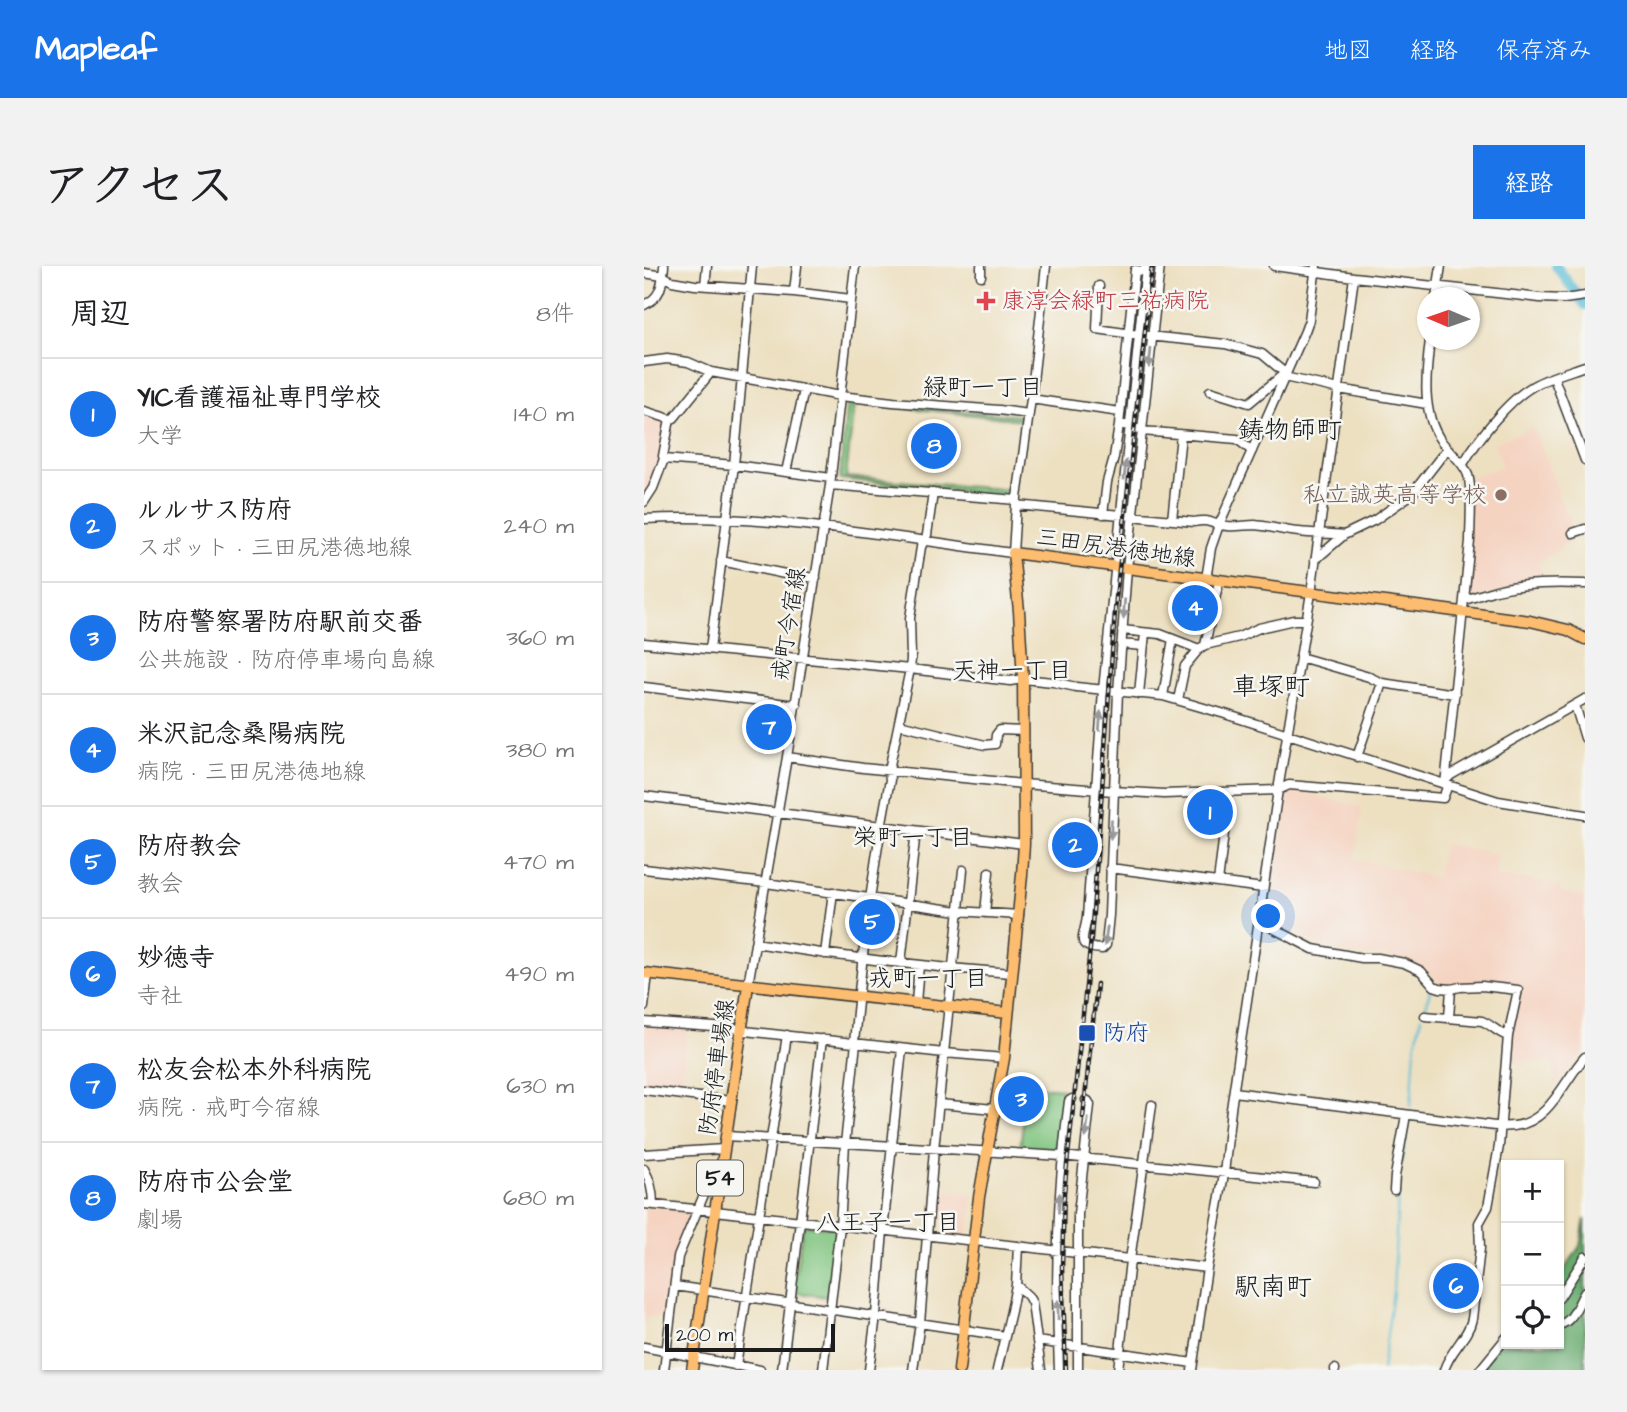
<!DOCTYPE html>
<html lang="ja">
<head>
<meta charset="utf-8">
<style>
  :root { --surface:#fff; --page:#f2f2f2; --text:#202124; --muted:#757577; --line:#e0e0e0; --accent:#1a73e8 }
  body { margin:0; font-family:"Architects Daughter","Klee One",sans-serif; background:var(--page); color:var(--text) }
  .controls { position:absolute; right:21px; bottom:21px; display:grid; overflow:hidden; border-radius:0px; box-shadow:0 2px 5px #0004 }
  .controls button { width:63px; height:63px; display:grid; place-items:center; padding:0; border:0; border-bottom:2px solid var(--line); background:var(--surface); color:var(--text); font:35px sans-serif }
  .compass { position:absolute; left:773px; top:21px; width:63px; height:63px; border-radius:50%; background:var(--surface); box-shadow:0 2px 5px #0004; rotate:272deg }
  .scale { position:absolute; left:21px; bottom:18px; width:170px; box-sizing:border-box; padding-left:7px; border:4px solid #1c1c1c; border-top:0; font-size:19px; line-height:24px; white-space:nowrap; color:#1c1c1c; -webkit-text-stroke:5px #f6f6f2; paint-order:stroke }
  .you { position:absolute; left:625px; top:651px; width:24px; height:24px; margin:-18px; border:5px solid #fff; border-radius:50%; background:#1a73e8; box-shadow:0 0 0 10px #1a73e833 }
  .badge { display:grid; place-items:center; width:46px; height:46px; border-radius:50%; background:var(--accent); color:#fff; font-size:23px; font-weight:700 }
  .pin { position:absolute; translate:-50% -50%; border:4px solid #fff; box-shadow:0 2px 7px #0006 }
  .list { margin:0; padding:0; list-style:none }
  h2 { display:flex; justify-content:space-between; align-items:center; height:91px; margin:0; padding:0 28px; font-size:30px }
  h2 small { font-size:23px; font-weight:400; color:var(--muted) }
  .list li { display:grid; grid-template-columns:46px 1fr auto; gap:21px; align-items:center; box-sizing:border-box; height:112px; padding:0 28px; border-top:2px solid var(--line) }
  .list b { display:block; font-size:26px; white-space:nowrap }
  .list p { margin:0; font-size:23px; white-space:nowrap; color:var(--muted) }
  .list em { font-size:23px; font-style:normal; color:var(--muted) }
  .icon { flex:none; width:38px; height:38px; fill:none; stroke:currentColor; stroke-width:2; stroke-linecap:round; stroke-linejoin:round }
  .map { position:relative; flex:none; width:941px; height:1104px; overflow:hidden; border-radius:0px }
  header { display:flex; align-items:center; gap:42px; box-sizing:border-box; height:98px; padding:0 35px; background:var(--accent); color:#fff }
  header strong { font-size:33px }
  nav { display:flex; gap:38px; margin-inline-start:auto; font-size:24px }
  .intro { display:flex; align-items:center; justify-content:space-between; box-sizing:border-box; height:168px; padding:0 42px }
  h1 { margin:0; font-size:49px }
  .button { padding:18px 32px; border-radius:0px; background:var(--accent); color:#fff; font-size:24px; font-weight:700 }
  main { display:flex; gap:42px; padding:0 42px }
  aside { flex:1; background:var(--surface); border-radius:0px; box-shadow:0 2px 5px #0004 }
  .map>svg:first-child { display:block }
  .built { fill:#f5d3c1 }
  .green { fill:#81c580; stroke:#4e704e; stroke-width:2 }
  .forest { fill:#68aa6e; stroke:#426345; stroke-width:2 }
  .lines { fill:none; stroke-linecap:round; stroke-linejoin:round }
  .stream { stroke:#57bbd5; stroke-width:2 }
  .river { stroke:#57bbd5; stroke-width:10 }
  .minor-casing { stroke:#3b3935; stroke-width:11 }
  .major-casing { stroke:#3b3935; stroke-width:13 }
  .minor { stroke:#fff; stroke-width:8 }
  .major { stroke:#fcbd6f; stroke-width:10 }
  .rail-casing { stroke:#1c1c1c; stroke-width:4.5 }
  .rail { stroke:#f6f6f2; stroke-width:2; stroke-dasharray:5; stroke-linecap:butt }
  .oneway { fill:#999 }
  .health-dot { fill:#e0444e; stroke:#f6f6f2; stroke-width:2.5 }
  .education-dot { fill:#8d6e63; stroke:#f6f6f2; stroke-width:2.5 }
  .transit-dot { fill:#1a4fb4; stroke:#f6f6f2; stroke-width:2.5 }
  .labels { text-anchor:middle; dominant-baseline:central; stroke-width:5; stroke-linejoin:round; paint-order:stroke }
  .shield { fill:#f6f6f2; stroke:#5d5d5c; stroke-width:2 }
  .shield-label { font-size:21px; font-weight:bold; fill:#1c1c1c }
  .health-label { font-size:23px; fill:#be3a42; stroke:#f6f6f2; text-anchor:start }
  .education-label { font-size:23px; fill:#785e54; stroke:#f6f6f2; text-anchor:end }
  .street-label { font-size:23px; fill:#1c1c1c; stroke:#f6f6f2 }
  .transit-label { font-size:23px; fill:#164399; stroke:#f6f6f2; text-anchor:start }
  .neighbourhood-label { font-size:24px; fill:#1c1c1c; stroke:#f6f6f2 }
  .quarter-label { font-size:26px; fill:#1c1c1c; stroke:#f6f6f2 }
</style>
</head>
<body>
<header>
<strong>Mapleaf</strong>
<nav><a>地図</a><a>経路</a><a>保存済み</a></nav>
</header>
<div class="intro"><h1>アクセス</h1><a class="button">経路</a></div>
<main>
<aside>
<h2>周辺<small>8件</small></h2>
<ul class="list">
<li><span class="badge">1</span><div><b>YIC看護福祉専門学校</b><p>大学</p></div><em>140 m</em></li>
<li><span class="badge">2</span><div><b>ルルサス防府</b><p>スポット · 三田尻港徳地線</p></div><em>240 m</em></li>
<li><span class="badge">3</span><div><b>防府警察署防府駅前交番</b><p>公共施設 · 防府停車場向島線</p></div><em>360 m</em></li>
<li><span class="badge">4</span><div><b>米沢記念桑陽病院</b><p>病院 · 三田尻港徳地線</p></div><em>380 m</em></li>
<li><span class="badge">5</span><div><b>防府教会</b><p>教会</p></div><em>470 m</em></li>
<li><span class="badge">6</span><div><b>妙徳寺</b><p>寺社</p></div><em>490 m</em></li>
<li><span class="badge">7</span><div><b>松友会松本外科病院</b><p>病院 · 戒町今宿線</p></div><em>630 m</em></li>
<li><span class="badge">8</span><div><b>防府市公会堂</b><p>劇場</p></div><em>680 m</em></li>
</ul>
</aside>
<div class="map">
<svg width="941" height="1104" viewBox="0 0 941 1104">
  <rect width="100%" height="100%" fill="#f6f6f2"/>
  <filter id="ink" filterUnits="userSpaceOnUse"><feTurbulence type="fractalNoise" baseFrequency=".0143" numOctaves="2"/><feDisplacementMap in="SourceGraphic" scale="14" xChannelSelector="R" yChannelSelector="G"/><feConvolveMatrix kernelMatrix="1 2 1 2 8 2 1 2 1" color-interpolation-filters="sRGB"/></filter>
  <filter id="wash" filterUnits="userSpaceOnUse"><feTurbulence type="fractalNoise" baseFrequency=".00686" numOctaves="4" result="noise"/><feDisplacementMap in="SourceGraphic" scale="28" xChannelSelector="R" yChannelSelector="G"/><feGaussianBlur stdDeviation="1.57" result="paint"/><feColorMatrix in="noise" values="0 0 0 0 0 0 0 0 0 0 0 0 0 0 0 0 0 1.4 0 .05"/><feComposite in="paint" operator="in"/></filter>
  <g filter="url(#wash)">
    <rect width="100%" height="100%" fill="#ede0c1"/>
    <path class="built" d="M0,148L23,155L17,193L0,234Z
      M890,161L929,267L922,277L915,283L894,296L900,317L820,334L825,212L858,201L850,177Z
      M645,523L719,541L711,593L792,611L800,579H812L853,589L852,611L884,613L917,620V626L940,630L941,785L931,795L910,822L909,795H867L866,768L877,723L807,721L795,718L784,705L771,697L738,690H712L679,681L625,656Z
      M0,759L43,762L37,823L0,819Z
      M289,924L329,928L324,971H302L303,953L287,951Z
      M0,941L51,945L31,991L24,1053L2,1050L0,1066Z"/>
    <path class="green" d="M203,133L249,139L377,150L380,154L210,137L202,211L370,224L364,230L196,213Z
      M383,820L419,823L412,881L410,885L376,883Z
      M159,959L191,962L192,965L184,1031L149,1026Z"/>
    <path class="forest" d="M941,953V1104H831L857,1068L862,1063V1078H915V1012L936,980Z"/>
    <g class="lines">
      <path class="stream" d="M779,746L783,737L786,724
        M767,840L771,782L777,751
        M757,897L764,862
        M738,1104L749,1026L754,930"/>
      <path class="river" d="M912,0L941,39"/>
    </g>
  </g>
  <g filter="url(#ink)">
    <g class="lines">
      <g class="minor-casing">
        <path id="minor" d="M337,0V10
          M502,0L459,424L443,651C440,673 430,681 458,683L462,679L465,649L474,426L483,302L516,0
          M630,0L710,11L896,32L920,33L941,30
          M0,7L19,10L28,15L51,19L150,26L207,33
          M61,19L63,0
          M455,20L453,63L495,69L581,78L618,88L641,107
          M150,26L153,0
          M792,32L797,0
          M0,39C18,31 18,18 20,0
          M786,74C782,107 777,146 797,175C806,187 819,195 824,209C829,225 826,257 826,275L801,519
          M0,96L23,93L44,96L67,106L196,130L249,136L355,144L385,148
          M640,111L695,123L783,138
          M910,112L941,194
          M566,125L605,137L641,107
          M387,133L476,146
          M0,145L26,153
          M480,159L485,160L498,165L593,173L608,185
          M20,193L90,199L187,212
          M819,198C834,173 863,135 889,120C905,111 924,106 941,100
          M142,206L160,124
          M186,219L373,234
          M0,236L9,222L20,193L19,190L26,153L30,152L67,106
          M372,239L550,256C567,252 569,260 583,260C592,261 602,259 611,259C624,260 641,265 655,266C670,268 685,267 700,269
          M459,248L463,216L470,191L475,159L491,4L502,5
          M0,253C123,247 247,271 369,287L372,239L387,133L402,0
          M528,254L537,169
          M929,267L941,263
          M671,294L700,269L731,254L768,228L803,183
          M77,295L141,308L172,312
          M562,313L567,282L575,259L661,65L665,54L672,0
          M820,334C831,331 841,327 852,324C881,317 911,317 941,318
          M478,364L516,368L555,383
          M0,377L266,403L366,415L379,413L409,416L432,421L519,430L581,448L854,535L941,549
          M477,378L499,380
          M561,379L575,315
          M66,383L90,199L108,0
          M656,391L725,411L738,417L811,428
          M0,421L152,439
          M495,428L501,367
          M519,430L529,373
          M534,434L541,400L555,383L561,379L595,371L615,362L650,354H662
          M931,439L941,472
          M255,458L341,479L351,478L352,469L356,464L379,465
          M143,491L219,502L379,518L469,525L520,528L634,524L645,519L799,532L804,519
          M713,491L738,417
          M802,514L807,509L941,433
          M0,530L380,578
          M466,602L619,622
          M0,603L122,617L314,645L375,649
          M574,616L581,559L580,526
          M341,647L345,606
          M615,655L669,683L718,692H734L760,697L777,705L790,720L796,722L807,723L816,721L838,720L874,724L864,770L855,880L844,941L835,957L836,982L828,1053C824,1072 806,1084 800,1104
          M111,677C196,691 281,701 367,707
          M181,688L189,626
          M257,697L272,565
          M104,719L143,491L186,219L211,0
          M272,737L275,699
          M0,741L4,708
          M781,750L838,755C848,759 852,766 864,770
          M805,752L807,723
          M0,756L98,763
          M101,765L300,787L360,792
          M210,777C218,689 228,601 246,514L245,504L266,403L267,393L266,352L277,281L283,269L289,227
          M0,824L87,835
          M590,826L836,858C847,860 859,861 870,860C906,856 920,814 941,791
          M295,838L350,843
          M82,870L418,890L670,916
          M0,888L80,883
          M0,903C7,915 9,925 9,939
          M750,924L751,910L762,849
          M0,938L71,945L563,1002
          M372,1019L384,1030L388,1037L397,1104
          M31,1020L361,1070
          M915,1032L941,991
          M915,1059C930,1055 933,1038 941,1026
          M393,1075L549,1097
          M0,1081L116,1104
          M92,1100L143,769
          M20,1104L34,991L66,914L77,908
          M138,1104L178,773
          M179,1104L196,960L201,878L212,777
          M225,1104L232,1049L239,965L258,783
          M269,1104L276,1057L290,883L319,604
          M353,1104L367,1045L372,1019L374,980
          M415,1104C411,1014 413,925 425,835L428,833
          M434,1104V948L446,839L444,835L442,834
          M474,1104L486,994L508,839
          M548,1104L563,1002L580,908L587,843L634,524L667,327L710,11
          M691,1104V1103
          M836,1104L862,1072"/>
      </g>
      <g class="major-casing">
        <path id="major" d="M0,707L364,747
          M48,1104L104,719
          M315,1104L335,931L360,792L378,609L380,578L379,413L375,345L369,287L886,355L924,364L941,373"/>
      </g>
      <use href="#minor" class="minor"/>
      <use href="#major" class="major"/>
      <g class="rail-casing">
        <path id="rail" d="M439,851L453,718
          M422,1104L418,1002L420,927L447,673L472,332L508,0"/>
      </g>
      <use href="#rail" class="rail"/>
    </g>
    <defs><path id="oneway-solid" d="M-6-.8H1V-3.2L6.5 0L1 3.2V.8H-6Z" transform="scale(1.75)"/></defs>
    <g class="oneway">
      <use href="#oneway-solid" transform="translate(506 92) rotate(96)"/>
      <use href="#oneway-solid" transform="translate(481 204) rotate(-84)"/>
      <use href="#oneway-solid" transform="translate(480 343) rotate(94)"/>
      <use href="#oneway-solid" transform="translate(456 455) rotate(-86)"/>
      <use href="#oneway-solid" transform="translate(467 563) rotate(93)"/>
      <use href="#oneway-solid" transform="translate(462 670) rotate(98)"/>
      <use href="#oneway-solid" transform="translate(443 862) rotate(97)"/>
      <use href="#oneway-solid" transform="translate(415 937) rotate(-87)"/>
      <use href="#oneway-solid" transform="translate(414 1044) rotate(-91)"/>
    </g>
  </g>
  <path class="health-dot" d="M338.5 24.5h7v7h7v7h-7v7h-7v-7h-7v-7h7z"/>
  <circle class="education-dot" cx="857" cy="229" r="7"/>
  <rect class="transit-dot" x="434" y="758" width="18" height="18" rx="3.5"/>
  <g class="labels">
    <rect class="shield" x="53" y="894.5" width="46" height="35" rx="5"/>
    <g class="shield-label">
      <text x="76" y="912">54</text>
    </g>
    <g class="health-label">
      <text x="358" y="35">康淳会緑町三祐病院</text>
    </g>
    <g class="education-label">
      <text x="843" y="229">私立誠英高等学校</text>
    </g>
    <g class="street-label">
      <text transform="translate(472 282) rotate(8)">三田尻港徳地線</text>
      <text transform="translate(145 358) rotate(-81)">戒町今宿線</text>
      <text transform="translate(73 801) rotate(-82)">防府停車場線</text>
    </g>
    <g class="transit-label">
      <text x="459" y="767">防府</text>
    </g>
    <g class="neighbourhood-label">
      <text x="339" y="122">緑町一丁目</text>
      <text x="368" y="405">天神一丁目</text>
      <text x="269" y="572">栄町一丁目</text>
      <text x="284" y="713">戎町一丁目</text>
      <text x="244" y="957">八王子一丁目</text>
    </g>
    <g class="quarter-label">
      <text x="646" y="164">鋳物師町</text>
      <text x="627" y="421">車塚町</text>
      <text x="629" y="1021">駅南町</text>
    </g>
  </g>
</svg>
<div class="controls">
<button>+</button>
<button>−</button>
<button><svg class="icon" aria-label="locate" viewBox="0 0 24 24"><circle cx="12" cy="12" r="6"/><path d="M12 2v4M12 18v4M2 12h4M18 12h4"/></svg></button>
</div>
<svg class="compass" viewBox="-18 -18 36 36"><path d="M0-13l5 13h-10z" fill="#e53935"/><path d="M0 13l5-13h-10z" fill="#757577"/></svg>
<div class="scale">200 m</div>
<div class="you"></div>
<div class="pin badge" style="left:566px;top:546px">1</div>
<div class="pin badge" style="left:431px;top:579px">2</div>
<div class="pin badge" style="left:377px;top:833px">3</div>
<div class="pin badge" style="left:551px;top:342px">4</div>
<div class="pin badge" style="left:228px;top:656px">5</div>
<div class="pin badge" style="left:812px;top:1020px">6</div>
<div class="pin badge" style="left:125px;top:461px">7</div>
<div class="pin badge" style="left:290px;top:180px">8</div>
</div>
</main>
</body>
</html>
